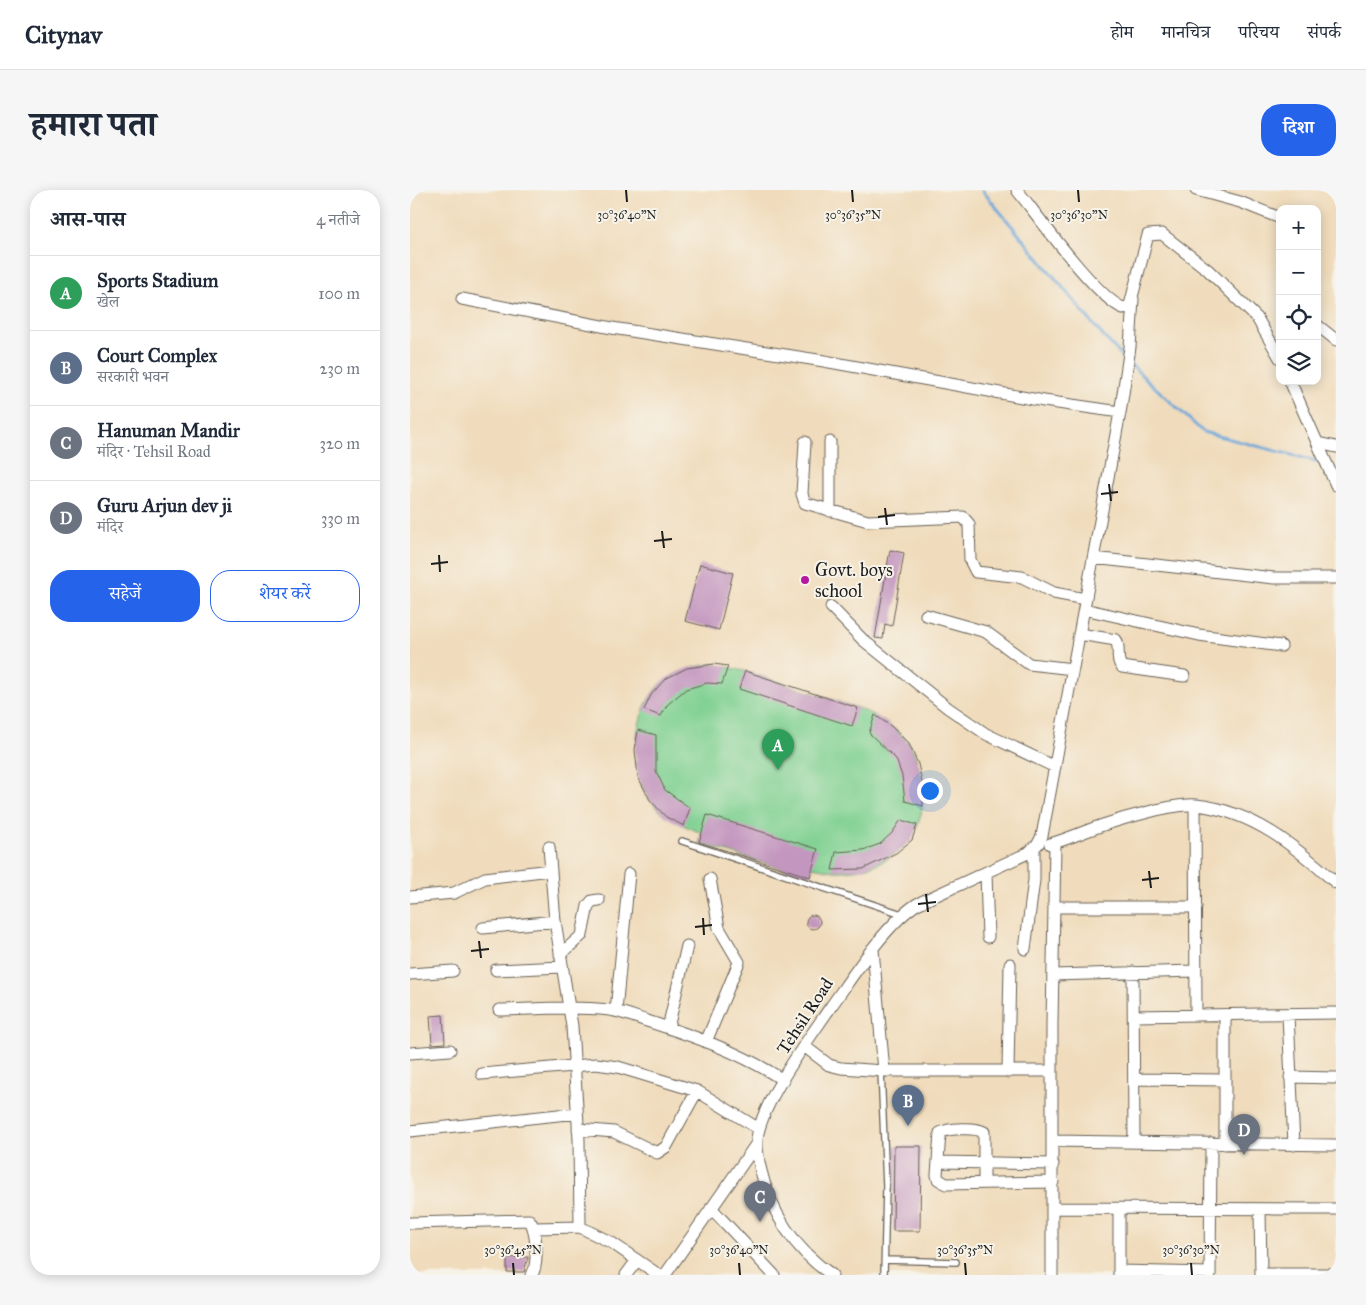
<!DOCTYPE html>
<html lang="hi">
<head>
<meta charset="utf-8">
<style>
  :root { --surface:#fff; --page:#f6f6f7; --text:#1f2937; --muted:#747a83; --line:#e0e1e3; --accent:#2563eb }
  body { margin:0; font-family:"IM FELL Great Primer","Noto Serif Devanagari",serif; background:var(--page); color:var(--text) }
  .controls { position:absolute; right:15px; top:15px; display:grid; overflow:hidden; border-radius:10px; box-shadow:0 2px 12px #0003 }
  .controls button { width:45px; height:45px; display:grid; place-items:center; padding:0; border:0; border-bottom:1px solid var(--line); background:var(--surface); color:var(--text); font:25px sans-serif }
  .you { position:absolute; left:519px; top:600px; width:18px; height:18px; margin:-12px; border:4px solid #fff; border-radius:50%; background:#1a73e8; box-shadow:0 0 0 8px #1a73e833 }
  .badge { display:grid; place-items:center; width:32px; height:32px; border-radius:50%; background:var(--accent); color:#fff; font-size:16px; font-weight:700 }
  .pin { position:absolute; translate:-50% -41px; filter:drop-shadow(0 1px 2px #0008) }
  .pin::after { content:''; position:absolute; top:26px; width:18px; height:15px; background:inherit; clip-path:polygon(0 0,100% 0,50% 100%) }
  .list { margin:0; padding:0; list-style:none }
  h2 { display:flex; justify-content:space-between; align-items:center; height:65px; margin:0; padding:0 20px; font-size:21px }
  h2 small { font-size:16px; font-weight:400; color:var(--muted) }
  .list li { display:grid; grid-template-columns:32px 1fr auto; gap:15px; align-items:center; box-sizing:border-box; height:75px; padding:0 20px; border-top:1px solid var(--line) }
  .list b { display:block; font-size:19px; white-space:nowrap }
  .list p { margin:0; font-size:16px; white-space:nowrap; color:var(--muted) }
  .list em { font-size:16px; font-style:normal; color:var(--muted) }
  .actions { display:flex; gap:10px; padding:15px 20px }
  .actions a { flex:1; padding:11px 0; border:1px solid var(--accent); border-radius:20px; text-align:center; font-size:18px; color:var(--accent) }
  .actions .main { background:var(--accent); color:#fff }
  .icon { flex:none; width:28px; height:28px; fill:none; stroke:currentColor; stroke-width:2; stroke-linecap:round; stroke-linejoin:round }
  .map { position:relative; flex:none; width:926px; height:1085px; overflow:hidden; border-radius:20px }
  header { display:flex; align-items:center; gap:30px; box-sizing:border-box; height:70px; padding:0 25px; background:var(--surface); border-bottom:1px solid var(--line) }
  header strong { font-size:24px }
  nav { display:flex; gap:28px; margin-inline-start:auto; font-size:18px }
  .intro { display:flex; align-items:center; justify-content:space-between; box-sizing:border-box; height:120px; padding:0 30px }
  h1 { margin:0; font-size:35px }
  .button { padding:12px 22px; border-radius:20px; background:var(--accent); color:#fff; font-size:18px; font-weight:700 }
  main { display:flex; gap:30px; padding:0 30px }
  aside { flex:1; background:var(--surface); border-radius:20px; box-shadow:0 2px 12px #0003 }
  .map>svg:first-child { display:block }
  .green { fill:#7ed091; stroke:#4d7656 }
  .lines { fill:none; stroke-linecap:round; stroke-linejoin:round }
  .stream { stroke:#68a5d9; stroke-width:3 }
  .building { fill:#c396bf }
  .lane-casing { stroke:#665f54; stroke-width:8 }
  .street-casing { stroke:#665f54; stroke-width:13 }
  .lane { stroke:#fff; stroke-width:5.5 }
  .street { stroke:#fff; stroke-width:11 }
  .rail { stroke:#1c1c1c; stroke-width:3; stroke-dasharray:8 4; stroke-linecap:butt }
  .ticks { fill:none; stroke:#1c1c1c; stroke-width:2 }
  .poi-dot { fill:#b5179e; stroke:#f7f3e8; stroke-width:2 }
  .labels { text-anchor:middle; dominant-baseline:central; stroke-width:4; stroke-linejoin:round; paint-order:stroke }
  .poi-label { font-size:18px; fill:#1c1c1c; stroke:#f7f3e8; text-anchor:start }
  .street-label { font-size:18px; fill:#1c1c1c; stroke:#f7f3e8 }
  .ticks-label { font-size:12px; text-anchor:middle; fill:#1c1c1c; stroke:#f7f3e8; stroke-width:4; stroke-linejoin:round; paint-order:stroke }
</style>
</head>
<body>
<header>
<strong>Citynav</strong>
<nav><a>होम</a><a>मानचित्र</a><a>परिचय</a><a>संपर्क</a></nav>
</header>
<div class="intro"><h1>हमारा पता</h1><a class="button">दिशा</a></div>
<main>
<aside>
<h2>आस-पास<small>4 नतीजे</small></h2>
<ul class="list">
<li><span class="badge" style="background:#2e9e5b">A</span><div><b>Sports Stadium</b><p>खेल</p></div><em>100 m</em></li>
<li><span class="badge" style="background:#5c6f8a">B</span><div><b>Court Complex</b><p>सरकारी भवन</p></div><em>230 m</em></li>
<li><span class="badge" style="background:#6b7280">C</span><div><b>Hanuman Mandir</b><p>मंदिर · Tehsil Road</p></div><em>320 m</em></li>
<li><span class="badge" style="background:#6b7280">D</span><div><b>Guru Arjun dev ji</b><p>मंदिर</p></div><em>330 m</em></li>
</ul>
<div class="actions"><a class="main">सहेजें</a><a>शेयर करें</a></div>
</aside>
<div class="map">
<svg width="926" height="1085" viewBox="0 0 926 1085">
  <rect width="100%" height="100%" fill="#f7f3e8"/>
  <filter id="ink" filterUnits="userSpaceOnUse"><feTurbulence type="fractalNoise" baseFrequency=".02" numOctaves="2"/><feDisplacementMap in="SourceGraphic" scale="10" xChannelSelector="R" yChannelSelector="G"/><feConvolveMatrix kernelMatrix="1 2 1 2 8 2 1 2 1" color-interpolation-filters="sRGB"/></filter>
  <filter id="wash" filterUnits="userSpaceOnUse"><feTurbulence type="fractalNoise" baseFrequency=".0096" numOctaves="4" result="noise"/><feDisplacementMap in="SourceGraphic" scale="20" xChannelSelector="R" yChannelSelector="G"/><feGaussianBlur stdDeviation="1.12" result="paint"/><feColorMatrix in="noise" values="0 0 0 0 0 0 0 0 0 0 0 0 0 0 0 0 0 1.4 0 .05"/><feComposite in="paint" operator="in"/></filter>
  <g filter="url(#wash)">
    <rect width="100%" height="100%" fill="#f0dcbc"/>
    <path class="green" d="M304,474L335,481L448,518C467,526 484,536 498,552C505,561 509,576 511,588C522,641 486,679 433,681C423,682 413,679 403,677L400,687L289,653L292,643C272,635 254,628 241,611C216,580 223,511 257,489C272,479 286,476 304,474Z"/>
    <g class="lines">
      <path class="stream" d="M572,0L693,146L715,169
        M720,174L793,242L913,273"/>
    </g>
    <g id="blocks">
      <path class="building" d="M480,360L494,363L482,436L475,434L473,449L465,448Z
        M290,374L323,383L309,440L275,431Z
        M304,474L318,476L312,494L297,493L276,499L257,515L251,526L234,520L241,505L255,489L277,478Z
        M335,481L448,518L442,536L329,499Z
        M465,525L482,537L499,554L508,574L513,597V616L495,611L492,586L486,569L459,543Z
        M228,540L246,545V581L255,600L280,618L274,636L256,627L240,610L228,587L225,560Z
        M297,625L408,659L400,687L289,652Z
        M491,630L507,635L502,650L486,663L453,679L422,680L426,662L453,660L470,654L482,643Z
        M396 732a7 7 0 1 1 14 0a7 7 0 1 1-14 0Z
        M33,825L35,853L22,854L20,826Z
        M484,956H511L510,1041H483Z
        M118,1067L114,1082H97V1068Z"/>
    </g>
  </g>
  <g filter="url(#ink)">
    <use href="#blocks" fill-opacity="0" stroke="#665f54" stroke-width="1"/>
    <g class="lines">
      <g class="lane-casing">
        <path id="lane" d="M272,651L492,724
          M471,881L476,996L474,1085
          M475,1070L546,1072"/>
      </g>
      <g class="street-casing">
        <path id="street" d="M607,0C628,26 686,107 713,118L720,115L738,45L752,44L798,80L847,128L870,168
          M786,0L830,12L870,28
          M52,109L202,138L414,171L634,211L710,222
          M907,135L926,150
          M880,191L926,295
          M395,252L392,304L395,313L458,331L553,327L559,334L560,370L566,382L612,387L644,403L675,409
          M420,252V321
          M908,253L926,257
          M683,368L864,388H926
          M421,417L453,450L538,518L576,544L645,577
          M674,419L789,445L871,456
          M516,425L576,442L619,474L663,479
          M669,444L706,450C711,459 705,470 712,477L774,486
          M785,615L786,825
          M640,654C658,649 675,641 693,635C714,628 766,613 786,615C843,621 886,657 926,693
          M139,657L145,731L162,836L169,950L170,1037L202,1053L249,1085
          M576,683L578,747
          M0,707L44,703L75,688L140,680
          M644,717H786
          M73,738L145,731
          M615,759L624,690V657
          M463,760L474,881
          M150,765L172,745L178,716L182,711L189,710
          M86,780L152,777
          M723,782L724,952
          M0,784L43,781
          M643,785L785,781
          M89,820C126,819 163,816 200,820C212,822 225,827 237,831C284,846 332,863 373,890
          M206,821L219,684
          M815,825V954
          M878,825L884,955
          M724,826L926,823
          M258,838L277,756
          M296,852L329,772L309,738L300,689
          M394,856L419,875L431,878L474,881H642
          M0,863L40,860
          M598,882L600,774
          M72,884L186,874L208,877L287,901L349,939
          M880,887L926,888
          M724,889L815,890
          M168,939L204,942L247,963L256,957L287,901
          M0,941L167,923
          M642,951L926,955
          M528,972L643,974
          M574,993V942C565,937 538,938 530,943L527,985L528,989L536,994L643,992
          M301,1018L364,1085
          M643,1018L926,1019
          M850,1019L851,1085
          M1,1033L119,1030C127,1037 129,1079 121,1085
          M125,1038L170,1037
          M709,1081L800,1083
          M851,1084H926
          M216,1085L227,1070
          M255,1085L347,953
          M422,1085C384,1060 360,1021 350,977C348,966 345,954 348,943C357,904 399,849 422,815C444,784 476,734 507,714L618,663L628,654L632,646L711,217L720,157L723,109
          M642,1085V835L645,653
          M709,1085V1019
          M800,1085L801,953"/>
      </g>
      <use href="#lane" class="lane"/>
      <use href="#street" class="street"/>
      <path class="rail" d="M917,0L926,7"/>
    </g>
  </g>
  <path class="ticks" d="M216,0L217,12M442,0L443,12M668,0L669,12M699,294L701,311M691,304L708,302M475,318L477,335M468,327L485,325M252,341L254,358M244,351L262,349M29,365L30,382M21,374L38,372M739,681L741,698M732,690L749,688M516,704L518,722M508,714L526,712M293,728L294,745M285,737L302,735M69,751L71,768M61,761L79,759M103,1073L104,1085M329,1073L330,1085M555,1073L556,1085M781,1073L782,1085"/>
  <circle class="poi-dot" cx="395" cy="390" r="5"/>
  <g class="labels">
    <g class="poi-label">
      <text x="405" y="380">Govt. boys<tspan x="405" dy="21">school</tspan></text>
    </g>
    <g class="street-label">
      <text transform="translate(395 826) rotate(-57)">Tehsil Road</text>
    </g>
  </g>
  <g class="ticks-label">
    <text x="217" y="29">30°36'40"N</text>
    <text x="443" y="29">30°36'35"N</text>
    <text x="669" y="29">30°36'30"N</text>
    <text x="103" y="1064">30°36'45"N</text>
    <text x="329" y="1064">30°36'40"N</text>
    <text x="555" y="1064">30°36'35"N</text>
    <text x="781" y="1064">30°36'30"N</text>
  </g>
</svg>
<div class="controls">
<button>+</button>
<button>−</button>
<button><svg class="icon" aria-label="locate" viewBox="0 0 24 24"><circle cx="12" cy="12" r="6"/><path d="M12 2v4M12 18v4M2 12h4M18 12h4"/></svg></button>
<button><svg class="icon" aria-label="layers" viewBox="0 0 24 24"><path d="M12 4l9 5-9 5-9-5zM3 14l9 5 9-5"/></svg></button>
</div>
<div class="you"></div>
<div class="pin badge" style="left:368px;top:580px;background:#2e9e5b">A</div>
<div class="pin badge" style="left:498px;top:936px;background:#5c6f8a">B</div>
<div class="pin badge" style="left:350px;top:1032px;background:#6b7280">C</div>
<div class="pin badge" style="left:834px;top:965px;background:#6b7280">D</div>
</div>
</main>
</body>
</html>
